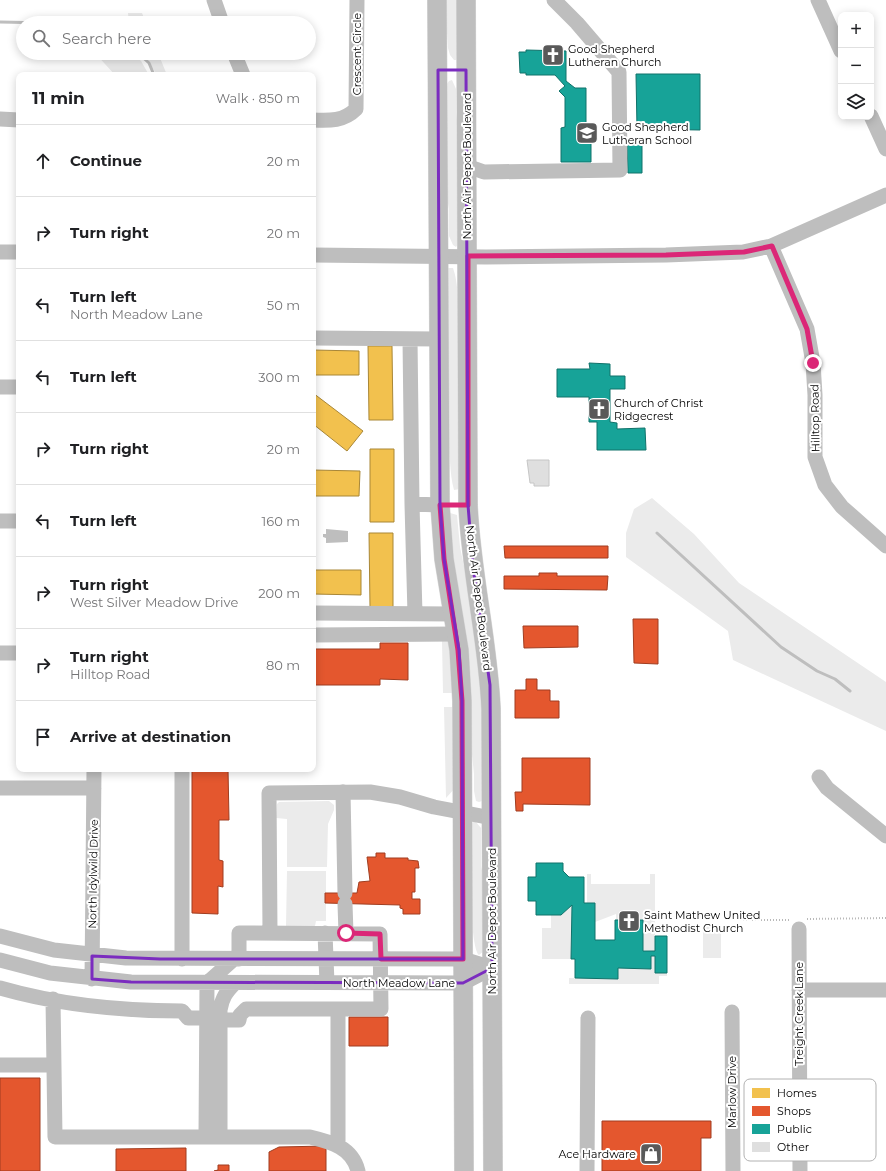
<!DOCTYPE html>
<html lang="en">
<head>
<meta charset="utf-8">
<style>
  :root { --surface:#fff; --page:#f2f2f2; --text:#202124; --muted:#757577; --line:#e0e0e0 }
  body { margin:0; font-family:Montserrat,sans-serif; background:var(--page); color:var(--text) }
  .controls { position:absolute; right:12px; top:12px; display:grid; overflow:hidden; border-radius:8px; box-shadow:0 2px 10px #0003 }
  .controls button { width:36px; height:36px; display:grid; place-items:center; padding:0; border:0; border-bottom:1px solid var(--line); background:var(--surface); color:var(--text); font:20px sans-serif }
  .stop { position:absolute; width:12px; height:12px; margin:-9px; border:3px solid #db2777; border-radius:50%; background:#fff }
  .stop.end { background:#db2777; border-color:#fff; box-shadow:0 1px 4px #0008 }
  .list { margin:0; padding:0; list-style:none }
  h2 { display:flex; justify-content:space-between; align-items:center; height:52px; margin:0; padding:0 16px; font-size:17px }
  h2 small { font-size:13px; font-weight:400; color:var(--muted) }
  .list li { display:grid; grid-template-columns:26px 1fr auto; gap:12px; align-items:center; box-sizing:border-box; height:72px; padding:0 16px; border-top:1px solid var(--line) }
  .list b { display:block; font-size:15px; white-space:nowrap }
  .list p { margin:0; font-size:13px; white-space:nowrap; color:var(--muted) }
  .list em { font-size:13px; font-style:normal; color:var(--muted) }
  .icon { flex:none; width:22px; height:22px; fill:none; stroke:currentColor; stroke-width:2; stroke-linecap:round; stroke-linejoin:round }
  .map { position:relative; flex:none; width:886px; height:1171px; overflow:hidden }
  .search { position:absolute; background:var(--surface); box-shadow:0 2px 10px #0003; left:16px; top:16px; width:300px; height:44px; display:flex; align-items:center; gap:10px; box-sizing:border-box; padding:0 14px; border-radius:22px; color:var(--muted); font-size:15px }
  .panel { position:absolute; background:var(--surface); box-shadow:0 2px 10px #0003; left:16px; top:72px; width:300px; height:700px; border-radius:8px }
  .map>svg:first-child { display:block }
  .green { fill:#ebebeb }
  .water { fill:#bebebe }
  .homes { fill:#f2c14e; stroke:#a98737 }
  .shops { fill:#e4572e; stroke:#a03d20 }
  .public { fill:#17a398; stroke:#10726a }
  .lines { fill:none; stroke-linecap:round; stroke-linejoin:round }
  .stream { stroke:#bebebe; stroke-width:3 }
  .building { fill:#dfdfdf; stroke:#c6c6c6 }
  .major-casing { stroke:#dbdbdb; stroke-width:20 }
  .path { stroke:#b9b9b9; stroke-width:2; stroke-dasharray:1 2; stroke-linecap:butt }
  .minor { stroke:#bebebe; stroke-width:15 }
  .major { stroke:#bebebe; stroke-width:19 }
  .route { stroke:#db2777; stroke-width:5 }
  .marked { fill:none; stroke:#7b2cbf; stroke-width:3; stroke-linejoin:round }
  .labels { text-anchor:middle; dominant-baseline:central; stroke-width:4; stroke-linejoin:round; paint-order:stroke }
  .poi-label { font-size:11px; fill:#000; stroke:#fff; text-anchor:start }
  .street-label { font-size:11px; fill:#000; stroke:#fff }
  .key { fill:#fff; stroke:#b2b2b2; stroke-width:1 }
  .key-label { font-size:11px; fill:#000 }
</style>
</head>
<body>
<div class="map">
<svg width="886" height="1171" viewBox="0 0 886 1171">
  <rect width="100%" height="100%" fill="#fff"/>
  <path class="green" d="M445,0H460L459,54L456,60H454L450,55L448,48Z
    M128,13H142L146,23H129Z
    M95,53H132L141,61L149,75H115Z
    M143,53H158L167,75H157Z
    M452,80L456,89V112L459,135L458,244L456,247L453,245L449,236V209L445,187L444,88L449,81Z
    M448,268H453C459,284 457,304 460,321V489L454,490C449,472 451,454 447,435Z
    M652,498L694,534L739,583L886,682V731L733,660L728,631L626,557V533L634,509Z
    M450,513L457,515L460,547L480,644L486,793L482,801L479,802L476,801L474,791V774L448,516Z
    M442,641H452L453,693H443Z
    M444,707H453L456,787L446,798Z
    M329,801L334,805V810L328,824L327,867H287V819L276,818L277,804L279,802Z
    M473,822H476L481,828V866L485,884V950L479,955C469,946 470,846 470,827Z
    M287,871H326V921H316L315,926H286Z
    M587,874H591V884H650V874H655V951L643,950L616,920V914L595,922V903H587Z
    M572,905L571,959H542V928H551V915H561Z
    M703,925H721V958H703Z
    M651,956H655V973H667V976H659V984H569V978L618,979V968L651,969Z"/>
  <path class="water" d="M326,529L348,531V542L326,543V538L323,537V534H326Z"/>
  <path class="homes" d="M368,346H392L393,420H369Z
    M313,350L359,351V375H313Z
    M313,393L363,431L347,451L313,424Z
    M370,449H394V522H370Z
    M313,470L360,471L359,496H313Z
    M369,533H393V607H370Z
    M313,570H361V595L313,594Z"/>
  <path class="shops" d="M504,546H608V558H505Z
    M539,573H557V576H608L607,590L504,589V576H539Z
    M633,619H658V664L634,663Z
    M523,626H578V647L524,648Z
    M380,643H408V680L380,679V685H313V649H380Z
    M526,679H537V690H550V701H559V718H515V690H526Z
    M522,758H590V805L523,804V811H516L515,792H522Z
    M192,769H228L229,820H219V860L223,861V887L218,886V914L192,913Z
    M376,853H385V858H408V860L418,861L419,868H415V892H412V899H420V914H403V909L400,908V905L325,903V893H357L359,882L370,881L367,857H376Z
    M349,1017H388V1046H349Z
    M0,1078H40V1171H0Z
    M602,1121H711V1138H701V1171H602Z
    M326,1146V1171H269V1152L279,1147Z
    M186,1148V1171H116V1149Z
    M218,1165H229V1171H214L218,1170Z"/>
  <path class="public" d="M526,50L566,51V81L575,88H586V128H591V162H561V128L565,127V97L559,91L565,86L555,75H526V73H520L519,52H526Z
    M636,74H700V130L637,129Z
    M627,144H642V173H628Z
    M589,363L610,364V376H625V389H610V422L617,423V429L645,428L646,450H597V422H589V397H557V369H590Z
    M536,863H563V871L569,877H584V903H595V940H615V920H643V951H655V936H667V973H655V956H651V969L618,968V979L575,978V959H571L572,905L561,915H536V901H528V877H536Z"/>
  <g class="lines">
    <path class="stream" d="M0,22L50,23
      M138,53L149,63L154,75
      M657,533L781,647L817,671L835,679L850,691"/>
  </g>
  <path class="building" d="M527,460H549V486H534V483H530Z"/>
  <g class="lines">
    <g class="major-casing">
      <path id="major" d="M437,0L440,505L444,559L459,650L462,701L464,1171
        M466,0L468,505C471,574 488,640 491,709L493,1171"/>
    </g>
    <path class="path" d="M807,919L886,918
      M740,920H791"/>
    <path class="minor" d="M214,0L222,23
      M818,0L841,51
      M234,53L243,75
      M871,116L886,149
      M0,119L19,120
      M313,120C330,121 344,121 356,109L357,0
      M467,166L484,172L620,170L619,72L577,23L554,0
      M771,246L807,329L813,363L815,395V457L825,485L842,507L886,546
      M0,252H19
      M313,255L486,257L666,255L743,252L771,246L886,195
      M313,338L439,339
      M410,339L412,504L415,614
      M0,387H19
      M412,504L440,505
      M0,521H19
      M313,613L452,614
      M313,635L456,634
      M0,653H19
      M182,769V959
      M819,777L827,788L886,836
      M0,788H94
      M343,792L345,893
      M345,904L346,933
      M799,929L800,1171
      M270,933L269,793L370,792L400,797L434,807L492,818
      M325,933L327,983
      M0,936L54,950L126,958L463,959L492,968
      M239,959V933L380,934L381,1009H338
      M0,960L50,973L131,982L463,983L492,968
      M92,979L94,769
      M0,988C59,1005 121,1011 182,1011L188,1018H207
      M799,990H886
      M53,999L55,1137H310C331,1142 352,1147 358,1171
      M732,1012L733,1171
      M220,1020H239L240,1015L246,1009H338V1145
      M0,1065H54
      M206,1137L207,983L234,959
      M220,1137V1010C222,998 226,992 235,983
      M587,1171L588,1018"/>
    <use href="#major" class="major"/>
  </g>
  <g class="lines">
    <path class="route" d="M346,933L380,934L381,959H463L462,701L458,650L444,559L440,505H468V256L666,255L744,252L772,246L807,329L813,363"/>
  </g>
  <path class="marked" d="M438,70H466L468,505L473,567L490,685L492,968L463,983L131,982L92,979V956L160,959H463L462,701L459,650L444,559L440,505Z"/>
  <defs>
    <g id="church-square" transform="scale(1.15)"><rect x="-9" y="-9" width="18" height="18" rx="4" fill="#595959" stroke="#fff"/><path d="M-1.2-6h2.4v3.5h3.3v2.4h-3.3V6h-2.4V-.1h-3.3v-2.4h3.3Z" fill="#fff"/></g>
    <g id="school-square" transform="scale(1.15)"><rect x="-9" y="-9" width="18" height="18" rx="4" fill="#595959" stroke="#fff"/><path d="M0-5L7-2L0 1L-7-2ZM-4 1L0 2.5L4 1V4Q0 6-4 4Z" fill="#fff"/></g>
    <g id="shop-square" transform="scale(1.15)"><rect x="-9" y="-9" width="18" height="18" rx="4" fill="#595959" stroke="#fff"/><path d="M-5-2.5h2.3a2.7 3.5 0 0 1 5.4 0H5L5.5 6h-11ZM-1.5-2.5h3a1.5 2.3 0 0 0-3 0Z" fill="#fff"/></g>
  </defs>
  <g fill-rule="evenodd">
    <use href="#church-square" x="553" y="55"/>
    <use href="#school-square" x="587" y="133"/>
    <use href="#church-square" x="599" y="409"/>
    <use href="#church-square" x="629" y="921"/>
    <use href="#shop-square" x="651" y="1154"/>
  </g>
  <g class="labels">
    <g class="poi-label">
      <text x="568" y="49">Good Shepherd<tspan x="568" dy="13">Lutheran Church</tspan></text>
      <text x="602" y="127">Good Shepherd<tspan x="602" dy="13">Lutheran School</tspan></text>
      <text x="614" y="403">Church of Christ<tspan x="614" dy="13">Ridgecrest</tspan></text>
      <text x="644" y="915">Saint Mathew United<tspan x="644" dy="13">Methodist Church</tspan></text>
      <text x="636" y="1154" text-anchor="end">Ace Hardware</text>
    </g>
    <g class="street-label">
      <text transform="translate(357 54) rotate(-90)">Crescent Circle</text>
      <text transform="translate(467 166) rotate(-90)">North Air Depot Boulevard</text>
      <text transform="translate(815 418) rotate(-91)">Hilltop Road</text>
      <text transform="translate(479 598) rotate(83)">North Air Depot Boulevard</text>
      <text transform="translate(93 874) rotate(-89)">North Idylwild Drive</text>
      <text transform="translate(492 921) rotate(-90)">North Air Depot Boulevard</text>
      <text x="399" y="983">North Meadow Lane</text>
      <text transform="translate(799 1014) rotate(-90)">Treight Creek Lane</text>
      <text transform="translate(732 1092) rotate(-90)">Marlow Drive</text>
    </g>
  </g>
  <rect x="744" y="1079" width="132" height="82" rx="6" class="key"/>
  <rect x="752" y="1088" width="18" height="10" fill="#f2c14e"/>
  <rect x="752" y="1106" width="18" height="10" fill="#e4572e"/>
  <rect x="752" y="1124" width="18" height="10" fill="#17a398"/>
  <rect x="752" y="1142" width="18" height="10" fill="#dfdfdf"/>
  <g class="key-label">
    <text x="777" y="1097">Homes</text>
    <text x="777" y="1115">Shops</text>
    <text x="777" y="1133">Public</text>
    <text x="777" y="1151">Other</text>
  </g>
</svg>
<div class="controls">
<button>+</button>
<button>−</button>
<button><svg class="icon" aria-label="layers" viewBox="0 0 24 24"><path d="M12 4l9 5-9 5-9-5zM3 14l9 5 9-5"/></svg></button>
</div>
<div class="stop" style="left:346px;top:933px"></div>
<div class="stop end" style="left:813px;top:363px"></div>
<div class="search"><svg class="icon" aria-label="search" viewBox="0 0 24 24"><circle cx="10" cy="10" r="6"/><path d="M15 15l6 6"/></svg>Search here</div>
<section class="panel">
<h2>11 min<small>Walk · 850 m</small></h2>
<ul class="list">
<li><svg class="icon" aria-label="ahead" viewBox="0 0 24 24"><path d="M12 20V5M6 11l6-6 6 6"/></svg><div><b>Continue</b></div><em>20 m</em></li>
<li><svg class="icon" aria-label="right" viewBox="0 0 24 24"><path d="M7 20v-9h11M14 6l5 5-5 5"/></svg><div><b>Turn right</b></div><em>20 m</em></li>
<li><svg class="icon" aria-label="left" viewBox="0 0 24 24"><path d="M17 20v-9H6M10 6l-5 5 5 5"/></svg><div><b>Turn left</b><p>North Meadow Lane</p></div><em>50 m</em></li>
<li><svg class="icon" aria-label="left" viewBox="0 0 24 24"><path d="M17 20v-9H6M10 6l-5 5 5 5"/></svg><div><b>Turn left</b></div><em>300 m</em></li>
<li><svg class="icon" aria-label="right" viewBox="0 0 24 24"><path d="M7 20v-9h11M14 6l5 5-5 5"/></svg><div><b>Turn right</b></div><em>20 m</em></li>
<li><svg class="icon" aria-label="left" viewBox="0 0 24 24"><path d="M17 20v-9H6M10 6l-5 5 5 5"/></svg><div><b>Turn left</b></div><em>160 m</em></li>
<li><svg class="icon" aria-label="right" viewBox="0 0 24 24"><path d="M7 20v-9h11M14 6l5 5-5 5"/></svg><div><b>Turn right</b><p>West Silver Meadow Drive</p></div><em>200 m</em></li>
<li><svg class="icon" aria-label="right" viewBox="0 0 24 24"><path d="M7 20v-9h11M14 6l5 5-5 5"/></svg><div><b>Turn right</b><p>Hilltop Road</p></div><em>80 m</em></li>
<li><svg class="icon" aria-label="arrive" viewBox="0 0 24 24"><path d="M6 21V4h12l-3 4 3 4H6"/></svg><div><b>Arrive at destination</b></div></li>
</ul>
</section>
</div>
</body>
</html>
